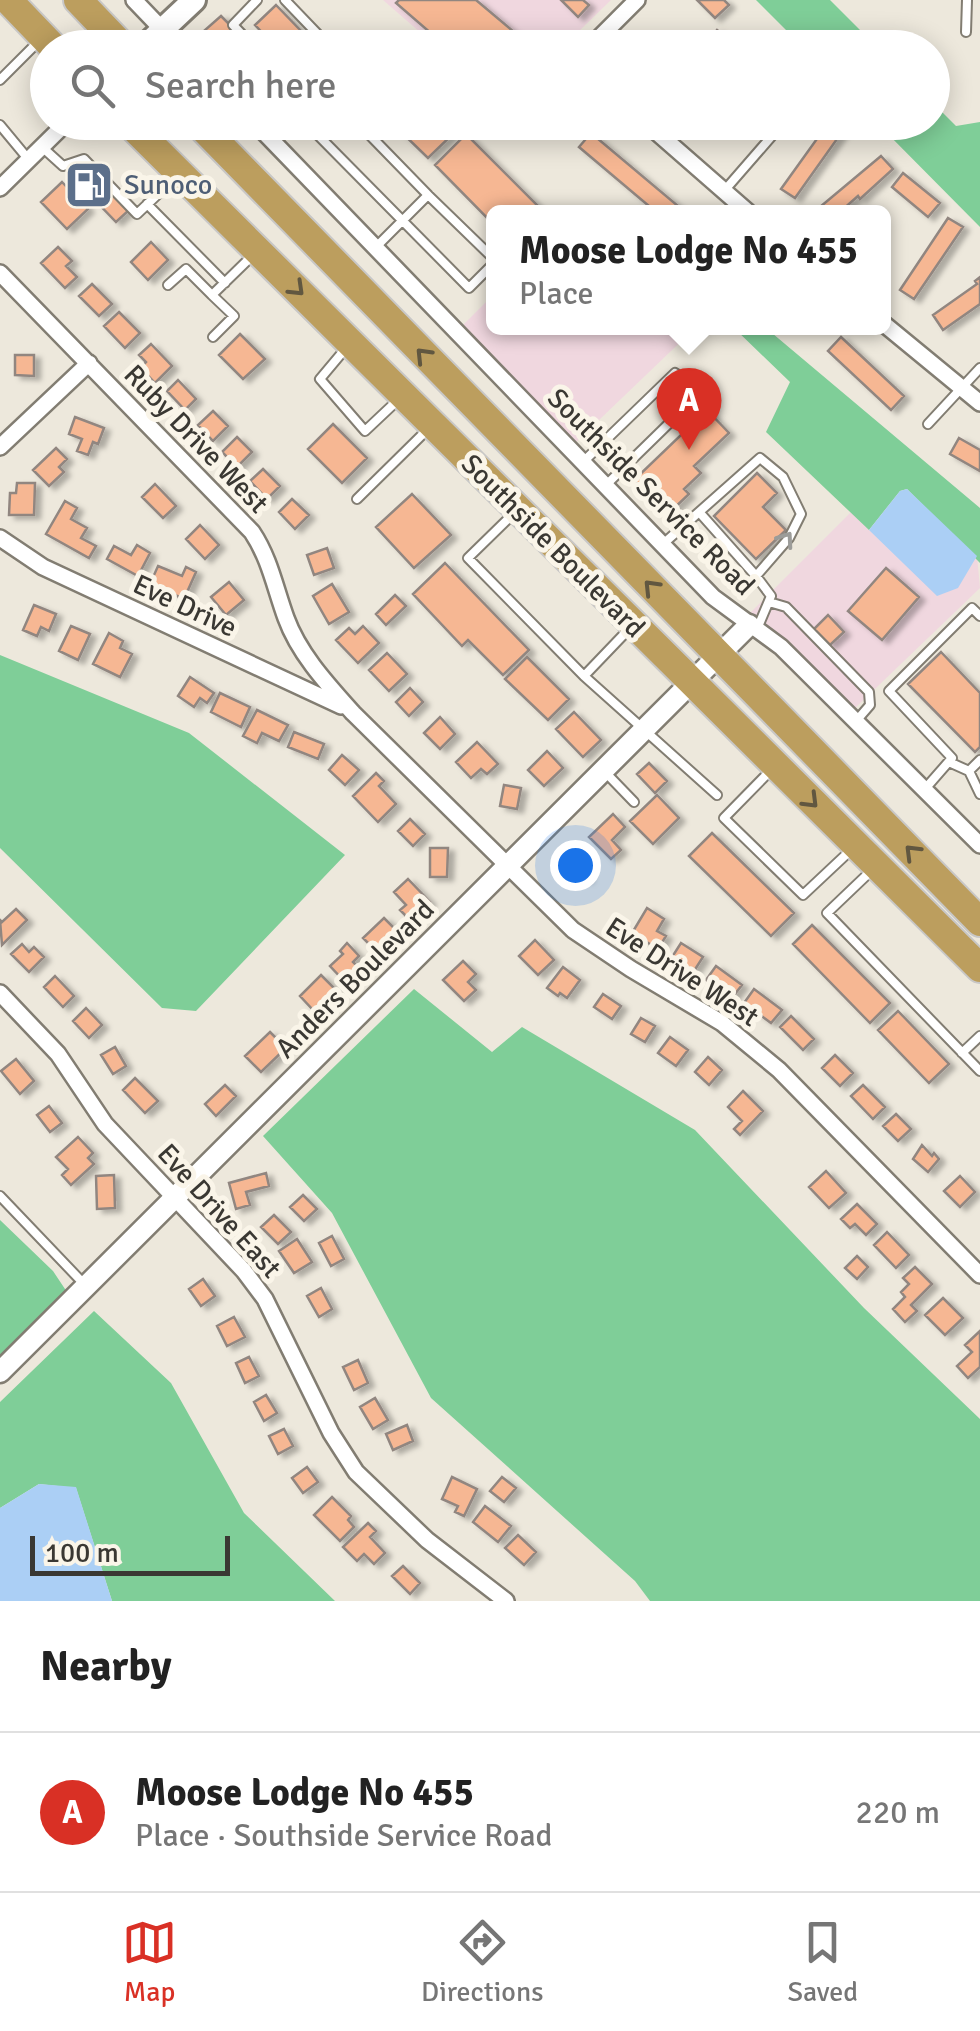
<!DOCTYPE html>
<html lang="en">
<head>
<meta charset="utf-8">
<style>
  :root { --surface:#fff; --page:#f2f2f2; --text:#222; --muted:#767676; --line:#e0e0e0; --accent:#d93025 }
  body { margin:0; font-family:Signika,sans-serif; background:var(--page); color:var(--text) }
  .scale { position:absolute; left:30px; bottom:25px; width:200px; box-sizing:border-box; padding-left:10px; border:5px solid #3a3833; border-top:0; font-size:28px; line-height:35px; white-space:nowrap; color:#3a3833; -webkit-text-stroke:8px #faf5e9; paint-order:stroke }
  .you { position:absolute; left:575px; top:865px; width:35px; height:35px; margin:-25px; border:8px solid #fff; border-radius:50%; background:#1a73e8; box-shadow:0 0 0 15px #1a73e833 }
  .badge { display:grid; place-items:center; width:65px; height:65px; border-radius:50%; background:var(--accent); color:#fff; font-size:32px; font-weight:700 }
  .pin { position:absolute; translate:-50% -82px; filter:drop-shadow(0 2px 5px #0008) }
  .pin::after { content:''; position:absolute; top:52px; width:35px; height:30px; background:inherit; clip-path:polygon(0 0,100% 0,50% 100%) }
  .popup { position:absolute; left:486px; top:205px; width:405px; height:130px; box-sizing:border-box; display:grid; place-content:center; border-radius:15px; background:var(--surface); filter:drop-shadow(0 2px 8px #0005); font-size:32px; white-space:nowrap; color:var(--muted) }
  .popup b { font-size:38px; color:var(--text) }
  .popup::after { content:''; position:absolute; left:50%; top:100%; margin-left:-20px; border:20px solid transparent; border-top-color:var(--surface) }
  .list { margin:0; padding:0; list-style:none }
  h2 { display:flex; justify-content:space-between; align-items:center; height:130px; margin:0; padding:0 40px; font-size:42px }
  h2 small { font-size:32px; font-weight:400; color:var(--muted) }
  .list li { display:grid; grid-template-columns:65px 1fr auto; gap:30px; align-items:center; box-sizing:border-box; height:160px; padding:0 40px; border-top:2px solid var(--line) }
  .list b { display:block; font-size:38px; white-space:nowrap }
  .list p { margin:0; font-size:32px; white-space:nowrap; color:var(--muted) }
  .list em { font-size:32px; font-style:normal; color:var(--muted) }
  .icon { flex:none; width:55px; height:55px; fill:none; stroke:currentColor; stroke-width:2; stroke-linecap:round; stroke-linejoin:round }
  .map { position:relative; flex:none; width:980px; height:1601px; overflow:hidden }
  .search { position:absolute; background:var(--surface); box-shadow:0 5px 25px #0003; left:30px; right:30px; top:30px; height:110px; display:flex; align-items:center; gap:25px; box-sizing:border-box; padding:0 35px; border-radius:55px; color:var(--muted); font-size:38px }
  .sheet { height:290px; background:var(--surface) }
  nav { display:flex; justify-content:space-around; align-items:center; box-sizing:border-box; height:140px; border-top:2px solid var(--line); background:var(--surface); font-size:28px; color:var(--muted) }
  nav a { display:grid; justify-items:center; gap:5px }
  nav .on { color:var(--accent) }
  .map>svg:first-child { display:block }
  .industrial { fill:#f0d7df }
  .forest { fill:#7fce98 }
  .water { fill:#abcff5 }
  .building { fill:#f6b793; stroke:#918680; stroke-width:2.5; filter:url(#shadow) }
  .lines { fill:none; stroke-linecap:round; stroke-linejoin:round }
  .service-casing { stroke:#827d72; stroke-width:12 }
  .minor-casing { stroke:#827d72; stroke-width:20 }
  .tertiary-casing { stroke:#827d72; stroke-width:25 }
  .secondary-casing { stroke:#827d72; stroke-width:28 }
  .trunk-casing { stroke:#c8c7c6; stroke-width:32 }
  .service { stroke:#fff; stroke-width:8 }
  .minor { stroke:#fff; stroke-width:15 }
  .tertiary { stroke:#fff; stroke-width:20 }
  .secondary { stroke:#fff; stroke-width:22 }
  .trunk { stroke:#bc9e5e; stroke-width:28 }
  .oneway { stroke:#615740 }
  .oneway2 { stroke:#9c9c99 }
  .labels { text-anchor:middle; dominant-baseline:central; stroke-width:10; stroke-linejoin:round; paint-order:stroke }
  .service-label { font-size:28px; fill:#4e5e75; stroke:#faf5e9; text-anchor:start }
  .street-label { font-size:28px; fill:#3a3833; stroke:#faf5e9 }
</style>
</head>
<body>
<div class="map">
<svg width="980" height="1601" viewBox="0 0 980 1601">
  <defs>
    <filter id="shadow"><feDropShadow dx="6" dy="3.5" stdDeviation="2.5" flood-color="#0004"/></filter>
  </defs>
  <rect width="100%" height="100%" fill="#ede8dc"/>
  <path class="industrial" d="M383,0H611L574,36L576,48L437,47Z
    M494,294V328H695L574,444L461,327Z
    M852,511L869,530L958,587L977,556L980,588L852,711L749,614Z"/>
  <path class="forest" d="M756,0H830L877,47H803Z
    M933,103L956,126L980,122V227L877,123L932,122Z
    M734,328H766L980,508V563L907,489L900,491L869,530L766,432L790,382Z
    M0,655L189,733L345,855L196,1011L162,1008L0,848Z
    M414,989L492,1052L522,1027L695,1130L864,1308L980,1419V1601H650L635,1581L431,1398L332,1213L263,1136Z
    M0,1220L53,1271L67,1292L0,1360Z
    M94,1311L171,1383L244,1513L335,1601H112L76,1488L39,1484L0,1508V1402Z"/>
  <path class="water" d="M907,489L977,556L958,588L937,596L869,530L900,491Z
    M39,1484L76,1487L112,1601H0V1508Z"/>
  <path class="building" d="M399,0H476L533,48H448L396,3Z
    M561,0H583L589,5L578,17Z
    M697,0H724L729,5L715,18Z
    M276,5L304,34L291,48H277L255,25Z
    M221,16L240,35L227,48H221L205,30Z
    M717,30L731,41L725,48H703Z
    M385,122H447L456,131L428,158L392,123L389,126Z
    M829,122L847,125L795,198L781,189Z
    M591,133L678,206L672,212H656L579,147Z
    M466,134L544,212H494V225L435,165Z
    M881,156L893,169L860,199L858,196L840,212H814Z
    M83,163L128,211L116,222L88,193L80,200L70,189L77,182L70,175Z
    M903,173L940,203L928,217L892,187Z
    M62,182L88,209L67,229L41,202Z
    M948,218L963,227L914,299L900,290Z
    M151,242L168,260L148,280L131,262Z
    M58,247L72,261L66,266L77,277L65,288L41,263Z
    M980,277V304L943,330L933,315L977,284L975,281Z
    M92,284L112,304L99,316L79,296Z
    M119,312L140,333L125,348L104,326Z
    M240,334L265,359L243,379L219,355Z
    M841,337L904,396L891,410L828,351Z
    M151,344L172,366L155,383L141,368L146,362L139,355Z
    M15,355H34V376L15,375Z
    M178,380L196,399L185,410L167,391Z
    M707,410L729,433L694,466L701,473L684,489L689,494L667,515L634,480Z
    M213,411L228,426L213,441L198,425Z
    M75,417L104,428L98,444L93,442L88,455L77,451L82,439L69,434Z
    M333,424L367,458L342,483L308,449Z
    M237,437L252,452L237,467L222,452Z
    M959,438L980,450V471L950,454Z
    M56,448L67,459L59,467L64,472L49,486L33,470Z
    M263,469L280,486L267,499L250,481Z
    M757,473L777,493L763,507L786,530L756,559L714,516Z
    M17,483H35L34,515H9L10,493H16Z
    M155,484L176,506L163,518L142,497Z
    M412,494L451,535L414,568L376,527Z
    M292,499L309,515L295,529L279,512Z
    M65,501L77,508L71,519L87,528L81,538L96,546L89,558L46,534Z
    M200,525L219,545L205,559L186,539Z
    M137,545L150,553L138,576L107,559L114,546L131,555Z
    M327,548L334,568L314,575L307,555Z
    M445,563L529,650L503,675L468,640L462,646L413,594Z
    M158,566L182,576L186,567L196,572L184,599L150,584Z
    M886,568L919,597L882,640L848,611Z
    M229,582L244,600L226,615L211,597Z
    M332,584L349,612L329,624L313,596Z
    M395,595L406,606L386,625L376,614Z
    M34,605L56,614L49,631L41,627L37,636L23,630Z
    M828,615L844,632L830,645L814,629Z
    M71,626L90,634L78,660L59,651Z
    M363,626L379,643L358,663L336,640L349,628L355,634Z
    M109,633L123,641L120,648L132,654L120,677L93,664Z
    M941,652L980,693V747L975,752L908,684Z
    M387,653L407,674L389,691L369,670Z
    M527,657L569,699L548,720L505,679Z
    M190,677L214,693L207,703L200,698L194,707L178,696Z
    M410,688L423,702L409,716L396,702Z
    M220,693L250,707L241,727L211,712Z
    M257,710L288,725L279,741L262,733L257,743L243,736Z
    M574,712L601,740L583,757L556,729Z
    M440,717L455,734L440,749L424,733Z
    M294,732L324,744L318,759L288,747Z
    M477,742L498,764L487,774L481,769L471,778L456,762Z
    M547,751L563,768L544,786L528,770Z
    M342,755L359,770L345,785L329,770Z
    M649,763L667,781L655,793L637,774Z
    M376,773L384,781L379,786L396,804L378,822L353,796Z
    M504,785L521,788L517,809L500,806Z
    M657,795L679,818L653,844L630,821Z
    M613,814L625,827L612,840L621,850L611,859L589,837Z
    M410,819L425,834L413,846L398,831Z
    M712,833L794,913L771,936L689,856Z
    M430,848H448L447,877H430Z
    M569,857L588,858L587,879L568,878Z
    M408,879L430,902L410,920L400,910L406,905L394,892Z
    M647,908L664,919L657,931L666,936L658,949L632,933Z
    M16,909L27,920L2,945L0,920L2,922Z
    M384,918L397,931L376,951L363,938Z
    M812,925L890,1003L870,1023L793,944Z
    M535,940L554,960L538,975L519,956Z
    M347,943L359,956L353,962L358,967L344,981L330,966L343,954L340,951Z
    M681,943L703,957L694,971L672,957Z
    M22,944L29,952L34,947L44,957L29,972L11,954Z
    M463,961L476,974L468,982L476,990L464,1001L443,980Z
    M716,966L742,985L731,999L706,980Z
    M563,967L580,980L567,998L560,993L558,996L547,988Z
    M321,975L336,990L314,1011L300,996Z
    M55,976L74,996L63,1007L44,987Z
    M754,989L782,1010L771,1023L744,1003Z
    M603,994L621,1006L612,1019L594,1007Z
    M86,1008L102,1025L89,1038L73,1021Z
    M898,1011L949,1064L929,1083L878,1030Z
    M791,1016L814,1039L803,1050L780,1027Z
    M641,1018L655,1026L645,1042L631,1034Z
    M270,1032L286,1048L261,1072L245,1056Z
    M670,1037L688,1050L676,1066L658,1053Z
    M115,1047L126,1066L113,1074L101,1055Z
    M835,1055L853,1073L840,1086L822,1068Z
    M708,1057L722,1070L709,1085L695,1072Z
    M16,1059L34,1081L20,1094L1,1071Z
    M135,1078L158,1101L145,1113L123,1090Z
    M225,1085L236,1096L216,1116L205,1104Z
    M863,1085L885,1107L873,1119L851,1096Z
    M743,1091L763,1111L740,1135L734,1129L742,1121L728,1107Z
    M49,1106L62,1123L50,1132L37,1115Z
    M896,1114L911,1129L898,1141L883,1126Z
    M78,1137L93,1153L88,1158L94,1164L71,1185L62,1175L68,1169L56,1157Z
    M922,1145L932,1156L934,1153L939,1159L928,1172L913,1159Z
    M826,1171L846,1193L829,1208L809,1187Z
    M266,1173L269,1186L246,1192L250,1205L236,1209L229,1183Z
    M114,1175L115,1208L97,1209L96,1176Z
    M960,1176L975,1192L960,1207L944,1191Z
    M303,1195L317,1209L304,1221L290,1207Z
    M857,1204L877,1224L866,1235L855,1224L850,1228L841,1219Z
    M274,1215L291,1232L278,1244L261,1227Z
    M887,1232L909,1255L896,1268L874,1245Z
    M332,1236L344,1259L331,1266L319,1243Z
    M297,1239L312,1262L294,1273L279,1251Z
    M857,1256L868,1267L857,1279L845,1268Z
    M915,1267L932,1284L911,1305L917,1311L905,1322L893,1309L905,1297L901,1292L909,1284L903,1278Z
    M203,1279L215,1296L201,1306L189,1289Z
    M321,1288L332,1309L319,1317L307,1296Z
    M943,1298L963,1318L945,1335L925,1315Z
    M234,1317L245,1337L227,1346L217,1326Z
    M980,1331V1367L968,1378L957,1366L972,1352L965,1345Z
    M249,1357L259,1376L245,1383L236,1363Z
    M358,1360L368,1383L354,1390L343,1367Z
    M266,1395L277,1413L264,1421L254,1402Z
    M375,1398L388,1420L373,1429L360,1407Z
    M407,1425L413,1441L393,1450L386,1434Z
    M284,1429L293,1446L278,1454L269,1436Z
    M307,1467L318,1482L303,1493L292,1478Z
    M452,1477L477,1489L464,1516L455,1512L458,1506L442,1499Z
    M502,1477L516,1488L504,1502L490,1491Z
    M332,1497L351,1516L348,1520L354,1527L340,1541L314,1515Z
    M485,1506L511,1526L498,1542L473,1522Z
    M368,1523L376,1531L370,1537L385,1553L374,1564L364,1554L357,1561L343,1547Z
    M518,1535L536,1552L524,1565L505,1548Z
    M403,1566L420,1583L410,1594L392,1576Z"/>
  <g class="lines">
    <g class="service-casing">
      <path id="service" d="M285,0L331,48
        M966,32L967,0
        M255,48L233,25L257,0
        M0,80L40,40
        M305,122L469,288L494,263
        M357,122L428,195L374,249
        M0,125L29,160
        M42,147L63,166L84,159L137,214L176,177
        M724,191L784,122
        M428,195L494,259
        M147,204L225,283
        M168,285L186,269L212,295
        M213,337L234,316L212,295L254,254
        M346,348L320,379L365,431L399,399
        M928,424L980,368
        M584,461L675,373L691,384L695,398L606,485
        M357,499L428,429
        M512,515L468,558L584,676L717,795
        M663,544L760,458L783,477L801,514L789,538L756,576L700,513
        M756,576L771,596L757,629
        M769,602L786,607L869,692L870,705L857,720
        M584,676L629,629
        M949,762L969,771L980,794
        M772,769L724,818L803,895L852,849
        M969,771L980,760
        M606,773L634,802
        M924,790L952,758L889,691L972,608L980,616
        M871,871L827,913L980,1071
        M962,1053L980,1036
        M0,1196L85,1285"/>
    </g>
    <g class="minor-casing">
      <path id="minor" d="M134,0L180,48
        M589,48L637,0
        M254,122L713,597L781,647L980,845
        M645,122L748,212
        M574,124L575,122
        M0,188L67,122
        M0,273L252,532C270,559 275,588 286,618C299,654 328,685 353,713L573,930L631,969L722,1023L779,1070L980,1275
        M884,324L980,403
        M0,447L89,363
        M0,538L43,567L341,706
        M0,993L58,1054L105,1124L244,1271L265,1299L331,1433L356,1472L427,1540L506,1601"/>
    </g>
    <g class="tertiary-casing">
      <path id="tertiary" d="M0,1372L749,625"/>
    </g>
    <g class="secondary-casing">
      <path id="secondary" d="M143,48L194,0"/>
    </g>
    <g class="trunk-casing">
      <path id="trunk" d="M8,0L54,48
        M78,0L124,48
        M128,122L980,968
        M197,122L980,922"/>
    </g>
    <use href="#service" class="service"/>
    <use href="#minor" class="minor"/>
    <use href="#tertiary" class="tertiary"/>
    <use href="#secondary" class="secondary"/>
    <use href="#trunk" class="trunk"/>
  </g>
  <defs><path id="oneway-chevron" d="M-2-3.5L2.5 0L-2 3.5" fill="none" stroke-width="1.6" stroke-linecap="round" stroke-linejoin="round" transform="scale(2.5)"/></defs>
  <g class="oneway">
    <use href="#oneway-chevron" transform="translate(297 289) rotate(44)"/>
    <use href="#oneway-chevron" transform="translate(423 355) rotate(-134)"/>
    <use href="#oneway-chevron" transform="translate(651 587) rotate(-134)"/>
    <use href="#oneway-chevron" transform="translate(811 801) rotate(45)"/>
    <use href="#oneway-chevron" transform="translate(912 852) rotate(-135)"/>
  </g>
  <use class="oneway2" href="#oneway-chevron" transform="translate(786 539) rotate(-55)"/>
  <defs>
    <g id="fuel-square" transform="scale(2.5)"><rect x="-9" y="-9" width="18" height="18" rx="4" fill="#5c6f8a" stroke="#faf5e9"/><path d="M-5.5-6h7V0h2V4h1.3V-2.5L3-4.5l.8-.8L6-3V5H2.5V1h-1V6h-7ZM-4.2-4.7v3.2H.2V-4.7Z" fill="#fff"/></g>
  </defs>
  <g fill-rule="evenodd">
    <use href="#fuel-square" x="89" y="185"/>
  </g>
  <g class="labels">
    <g class="service-label">
      <text x="124" y="185">Sunoco</text>
    </g>
    <g class="street-label">
      <text transform="translate(196 439) rotate(46)">Ruby Drive West</text>
      <text transform="translate(651 492) rotate(45)">Southside Service Road</text>
      <text transform="translate(553 546) rotate(45)">Southside Boulevard</text>
      <text transform="translate(185 606) rotate(25)">Eve Drive</text>
      <text transform="translate(682 972) rotate(33)">Eve Drive West</text>
      <text transform="translate(355 979) rotate(-45)">Anders Boulevard</text>
      <text transform="translate(219 1211) rotate(48)">Eve Drive East</text>
    </g>
  </g>
</svg>
<div class="scale">100 m</div>
<div class="you"></div>
<div class="pin badge" style="left:689px;top:450px">A</div>
<div class="popup"><b>Moose Lodge No 455</b>Place</div>
<div class="search"><svg class="icon" aria-label="search" viewBox="0 0 24 24"><circle cx="10" cy="10" r="6"/><path d="M15 15l6 6"/></svg>Search here</div>
</div>
<section class="sheet">
<h2>Nearby<small></small></h2>
<ul class="list">
<li><span class="badge">A</span><div><b>Moose Lodge No 455</b><p>Place · Southside Service Road</p></div><em>220 m</em></li>
</ul>
</section>
<nav>
<a class="on"><svg class="icon" aria-label="map" viewBox="0 0 24 24"><path d="M3 6l6-2 6 2 6-2v14l-6 2-6-2-6 2zM9 4v14M15 6v14"/></svg>Map</a>
<a><svg class="icon" aria-label="directions" viewBox="0 0 24 24"><path d="M12 3l9 9-9 9-9-9zM9 14v-3h6M13 9l2 2-2 2"/></svg>Directions</a>
<a><svg class="icon" aria-label="saved" viewBox="0 0 24 24"><path d="M7 4h10v16l-5-4-5 4z"/></svg>Saved</a>
</nav>
</body>
</html>
